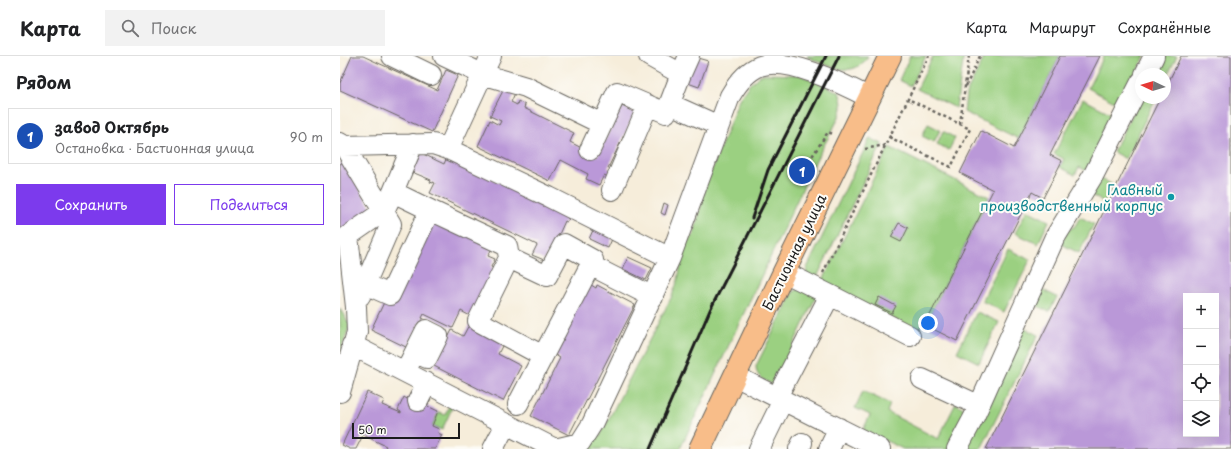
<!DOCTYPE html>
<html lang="ru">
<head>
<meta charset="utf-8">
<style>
  :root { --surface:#fff; --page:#f2f2f2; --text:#202124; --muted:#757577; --line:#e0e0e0; --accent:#7c3aed }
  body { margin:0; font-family:"Playpen Sans",sans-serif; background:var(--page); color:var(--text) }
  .controls { position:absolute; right:12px; bottom:12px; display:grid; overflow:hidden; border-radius:0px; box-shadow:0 4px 16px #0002 }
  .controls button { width:36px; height:36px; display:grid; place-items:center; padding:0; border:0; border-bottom:1px solid var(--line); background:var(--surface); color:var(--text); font:20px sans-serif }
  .compass { position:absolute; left:795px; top:12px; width:36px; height:36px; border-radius:50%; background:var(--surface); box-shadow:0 4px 16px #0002; rotate:274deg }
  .scale { position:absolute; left:12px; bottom:10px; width:108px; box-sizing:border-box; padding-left:4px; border:2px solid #1c1c1c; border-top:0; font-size:11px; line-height:14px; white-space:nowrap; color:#1c1c1c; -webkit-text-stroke:3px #fdfcf7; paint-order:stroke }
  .you { position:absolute; left:588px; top:267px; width:14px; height:14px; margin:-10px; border:3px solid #fff; border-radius:50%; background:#1a73e8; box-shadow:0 0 0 6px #1a73e833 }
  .badge { display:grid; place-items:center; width:26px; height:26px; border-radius:50%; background:var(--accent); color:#fff; font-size:13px; font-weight:700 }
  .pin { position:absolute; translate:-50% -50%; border:2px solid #fff; box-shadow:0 1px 4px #0006 }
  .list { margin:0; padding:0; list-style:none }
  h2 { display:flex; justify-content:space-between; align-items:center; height:52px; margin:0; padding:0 16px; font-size:17px }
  h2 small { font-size:13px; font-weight:400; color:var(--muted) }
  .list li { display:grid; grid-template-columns:26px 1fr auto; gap:12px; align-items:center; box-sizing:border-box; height:56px; margin:0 8px 8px; padding:0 8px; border:1px solid var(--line); border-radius:0px }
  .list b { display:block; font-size:15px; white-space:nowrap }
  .list p { margin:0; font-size:13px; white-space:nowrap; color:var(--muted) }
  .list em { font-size:13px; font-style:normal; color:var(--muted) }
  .actions { display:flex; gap:8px; padding:12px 16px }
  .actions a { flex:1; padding:9px 0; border:1px solid var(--accent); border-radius:0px; text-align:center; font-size:14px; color:var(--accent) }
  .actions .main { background:var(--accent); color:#fff }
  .icon { flex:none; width:22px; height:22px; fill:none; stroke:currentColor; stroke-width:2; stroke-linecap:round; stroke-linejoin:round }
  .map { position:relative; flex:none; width:891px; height:393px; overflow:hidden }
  header { display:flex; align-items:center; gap:24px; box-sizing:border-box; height:56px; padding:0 20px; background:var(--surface); border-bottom:1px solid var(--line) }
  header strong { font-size:19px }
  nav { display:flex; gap:22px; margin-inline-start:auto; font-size:14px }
  .search { width:280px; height:36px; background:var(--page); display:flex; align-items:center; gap:10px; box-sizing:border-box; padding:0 14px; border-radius:0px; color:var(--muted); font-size:15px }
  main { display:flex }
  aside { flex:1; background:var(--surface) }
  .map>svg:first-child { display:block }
  .green { fill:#9bd081; stroke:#5c764e; fill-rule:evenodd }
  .building { fill:#ba98d8; fill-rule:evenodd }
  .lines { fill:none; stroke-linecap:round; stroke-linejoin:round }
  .minor-casing { stroke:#68655e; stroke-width:22 }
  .major-casing { stroke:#68655e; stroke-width:24 }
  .path { stroke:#68655e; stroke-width:2.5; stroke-dasharray:3 3; stroke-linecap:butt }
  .minor { stroke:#fff; stroke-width:20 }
  .major { stroke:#f8bd89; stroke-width:22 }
  .rail { stroke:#1c1c1c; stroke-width:3 }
  .culture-dot { fill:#0f9aa8; stroke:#fdfcf7; stroke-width:1.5 }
  .labels { text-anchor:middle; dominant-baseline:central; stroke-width:4; stroke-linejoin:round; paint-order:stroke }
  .culture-label { font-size:14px; fill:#0d838f; stroke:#fdfcf7; text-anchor:end }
  .street-label { font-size:14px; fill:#1c1c1c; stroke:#fdfcf7 }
</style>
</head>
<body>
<header>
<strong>Карта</strong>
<div class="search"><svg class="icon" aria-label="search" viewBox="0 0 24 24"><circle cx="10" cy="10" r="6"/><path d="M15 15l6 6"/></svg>Поиск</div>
<nav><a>Карта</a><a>Маршрут</a><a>Сохранённые</a></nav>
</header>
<main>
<aside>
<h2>Рядом<small></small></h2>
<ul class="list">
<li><span class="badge" style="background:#1a4fb4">1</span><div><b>завод Октябрь</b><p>Остановка · Бастионная улица</p></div><em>90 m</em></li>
</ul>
<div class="actions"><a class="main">Сохранить</a><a>Поделиться</a></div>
</aside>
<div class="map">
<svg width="891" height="393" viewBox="0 0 891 393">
  <rect width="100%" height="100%" fill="#fdfcf7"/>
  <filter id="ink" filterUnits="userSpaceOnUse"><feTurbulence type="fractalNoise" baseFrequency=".025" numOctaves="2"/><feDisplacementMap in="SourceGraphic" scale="8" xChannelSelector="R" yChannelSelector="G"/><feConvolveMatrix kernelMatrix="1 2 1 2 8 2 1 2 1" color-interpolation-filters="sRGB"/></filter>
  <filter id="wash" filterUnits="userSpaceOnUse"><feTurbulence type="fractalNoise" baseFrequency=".012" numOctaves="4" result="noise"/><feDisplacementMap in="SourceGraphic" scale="16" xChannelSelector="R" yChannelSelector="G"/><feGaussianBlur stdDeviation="0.9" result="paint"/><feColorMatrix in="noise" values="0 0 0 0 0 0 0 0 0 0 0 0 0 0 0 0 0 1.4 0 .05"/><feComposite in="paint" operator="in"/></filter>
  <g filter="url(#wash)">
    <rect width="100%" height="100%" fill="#f6edda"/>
    <path class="green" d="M467,0H528C513,25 488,9 467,1Z
      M570,0H586L571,30L559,24Z
      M593,0H624L616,52L577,33Z
      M645,0H720L679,83L624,56L626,38Z
      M764,0H805L780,49L748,32Z
      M821,0H837L825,25V18H812Z
      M424,18L460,19L499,36C501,41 502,46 502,52C500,63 482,92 476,104L340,393H245L246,391L252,389L257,379L260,380L331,242L338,224L343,195L347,186L354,178L366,129L399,43L409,29L420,19Z
      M801,42H816L786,103L773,96Z
      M743,43L768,56L773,60L747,115L739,111L735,119L720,111L724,103L714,98Z
      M588,68L600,74L594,86L582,80Z
      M603,75L615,82L609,94L597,88Z
      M530,82L542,88L475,225L466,217L467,212Z
      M549,91L649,141L585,269L582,268L578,275L481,228ZM559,167L568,172L561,186L551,181Z
      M760,122L773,129L764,146L751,139Z
      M687,154L709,165L698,188L675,177Z
      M740,161L754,168L739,197L721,188L727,175L735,170Z
      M668,193L690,204L664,256L642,245Z
      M699,232L717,241L709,256L692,247Z
      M459,233L477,239L434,329C424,324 416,322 416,310L453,236Z
      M0,253L10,269L0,296Z
      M637,256L659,266L639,307L617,296Z
      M680,270L698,279L641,393H624Z
      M523,335L550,348L547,356L598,383L616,347L626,354L627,357L609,393H563L523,374L530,359L515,352Z
      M110,348L113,350L102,374L92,370L99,356L105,359Z"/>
    <g id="blocks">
      <path class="building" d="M12,0H23L97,34L106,14L118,19L92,76L0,34V27Z
        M720,0H760L710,99L722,105L703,142L692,136L617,285L585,269L653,134L620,117L641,75L674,92Z
        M841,0H891V393H646L820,42H825V33ZM846,240H876V378H846Z
        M354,1L368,5L359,31L345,26Z
        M166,29L176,35L171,46L177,49L178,45L185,49L184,52L234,77L230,86L257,100L282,50L295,57L268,112L272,114L268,121L264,119L259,129L246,123L248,118L221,104L210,125L138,90L150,64L159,69L161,65L150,60Z
        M81,97L104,108L107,101L228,159L227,162L229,163L227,166L225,165L211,196L209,195L204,204L192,199L197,189L90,137L95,127L93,126V127L90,126L91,124L72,116Z
        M3,106L35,158L0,179V108Z
        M324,147L328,149L325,159L321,157Z
        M95,162L153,190L148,200L155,203L151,211L155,213L132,261L121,255L113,272L84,258L82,262L86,264L84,267L80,266L68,292L31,274L47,240Z
        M559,167L568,172L561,186L551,181Z
        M254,172L273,181L268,192L249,183Z
        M288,201L312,212L306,224L283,213Z
        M248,227L256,232L257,229L295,249L229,379L191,360L220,302L212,297Z
        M539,241L556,250L552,257L535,249Z
        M130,267L165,284L158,298L181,310L163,345L94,310L112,274L123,280Z
        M27,336L44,344L42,349L61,357V356L58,354L64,341L67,343L68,341L98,355L92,370L99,373L98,377L102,379L95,393H48L45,392L46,390L23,379L16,393H10L2,389Z"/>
    </g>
  </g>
  <g filter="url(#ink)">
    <use href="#blocks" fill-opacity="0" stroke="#68655e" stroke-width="1"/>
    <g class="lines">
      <g class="minor-casing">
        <path id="minor" d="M52,0L91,19
          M104,0L142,18L186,31L262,68
          M341,18L349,0
          M805,18L814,0
          M330,48L379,70
          M0,87L4,90L51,168L20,240
          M4,90L93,88L108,93L209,141L330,202
          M108,93L151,0
          M250,94L277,36L326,57L341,18L309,0
          M272,134L308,49
          M90,154L167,190L169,202
          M250,209L313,241
          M25,228L50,239L90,154L53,136L73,88
          M490,239L570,280
          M12,289L215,393L240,387L252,368L330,202L390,40C397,28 407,15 420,10C447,0 505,29 530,42
          M65,316L86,274L98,280L87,302L75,296
          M395,320L540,393
          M582,323L638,349
          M0,336L17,276L16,251L8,180L44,155L53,136
          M437,341L490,239L444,216
          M78,345L87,327
          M178,348L253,204L224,188L207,220L169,202L138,265L203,300
          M153,393L166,368
          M419,393L443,344
          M459,393L462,387
          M489,393L499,372
          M617,393L634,361L714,183L754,118L801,26"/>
      </g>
      <g class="major-casing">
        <path id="major" d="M360,393L444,216L550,0"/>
      </g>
      <path class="path" d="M626,30L640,0
        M620,68L629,0
        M549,81L611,111L630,73L568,43
        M525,93L545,89
        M469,105L488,76L493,78
        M483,217L589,0"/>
      <use href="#minor" class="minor"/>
      <use href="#major" class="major"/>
      <path class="rail" d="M412,162L428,114L486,0
        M310,393L370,254L499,0"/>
    </g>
  </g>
  <circle class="culture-dot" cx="831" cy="141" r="4"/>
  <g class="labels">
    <g class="culture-label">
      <text x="823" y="133">Главный<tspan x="823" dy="16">производственный корпус</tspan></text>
    </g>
    <g class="street-label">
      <text transform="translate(454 196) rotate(-64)">Бастионная улица</text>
    </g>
  </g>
</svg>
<div class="controls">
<button>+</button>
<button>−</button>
<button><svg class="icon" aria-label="locate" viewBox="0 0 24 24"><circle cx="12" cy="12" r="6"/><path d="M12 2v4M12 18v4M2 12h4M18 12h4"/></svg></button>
<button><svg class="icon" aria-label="layers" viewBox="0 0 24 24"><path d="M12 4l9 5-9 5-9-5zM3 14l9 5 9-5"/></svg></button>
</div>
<svg class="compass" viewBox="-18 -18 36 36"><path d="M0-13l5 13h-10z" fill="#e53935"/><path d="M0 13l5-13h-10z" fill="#757577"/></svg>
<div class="scale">50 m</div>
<div class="you"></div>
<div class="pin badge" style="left:462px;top:115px;background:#1a4fb4">1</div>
</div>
</main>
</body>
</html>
